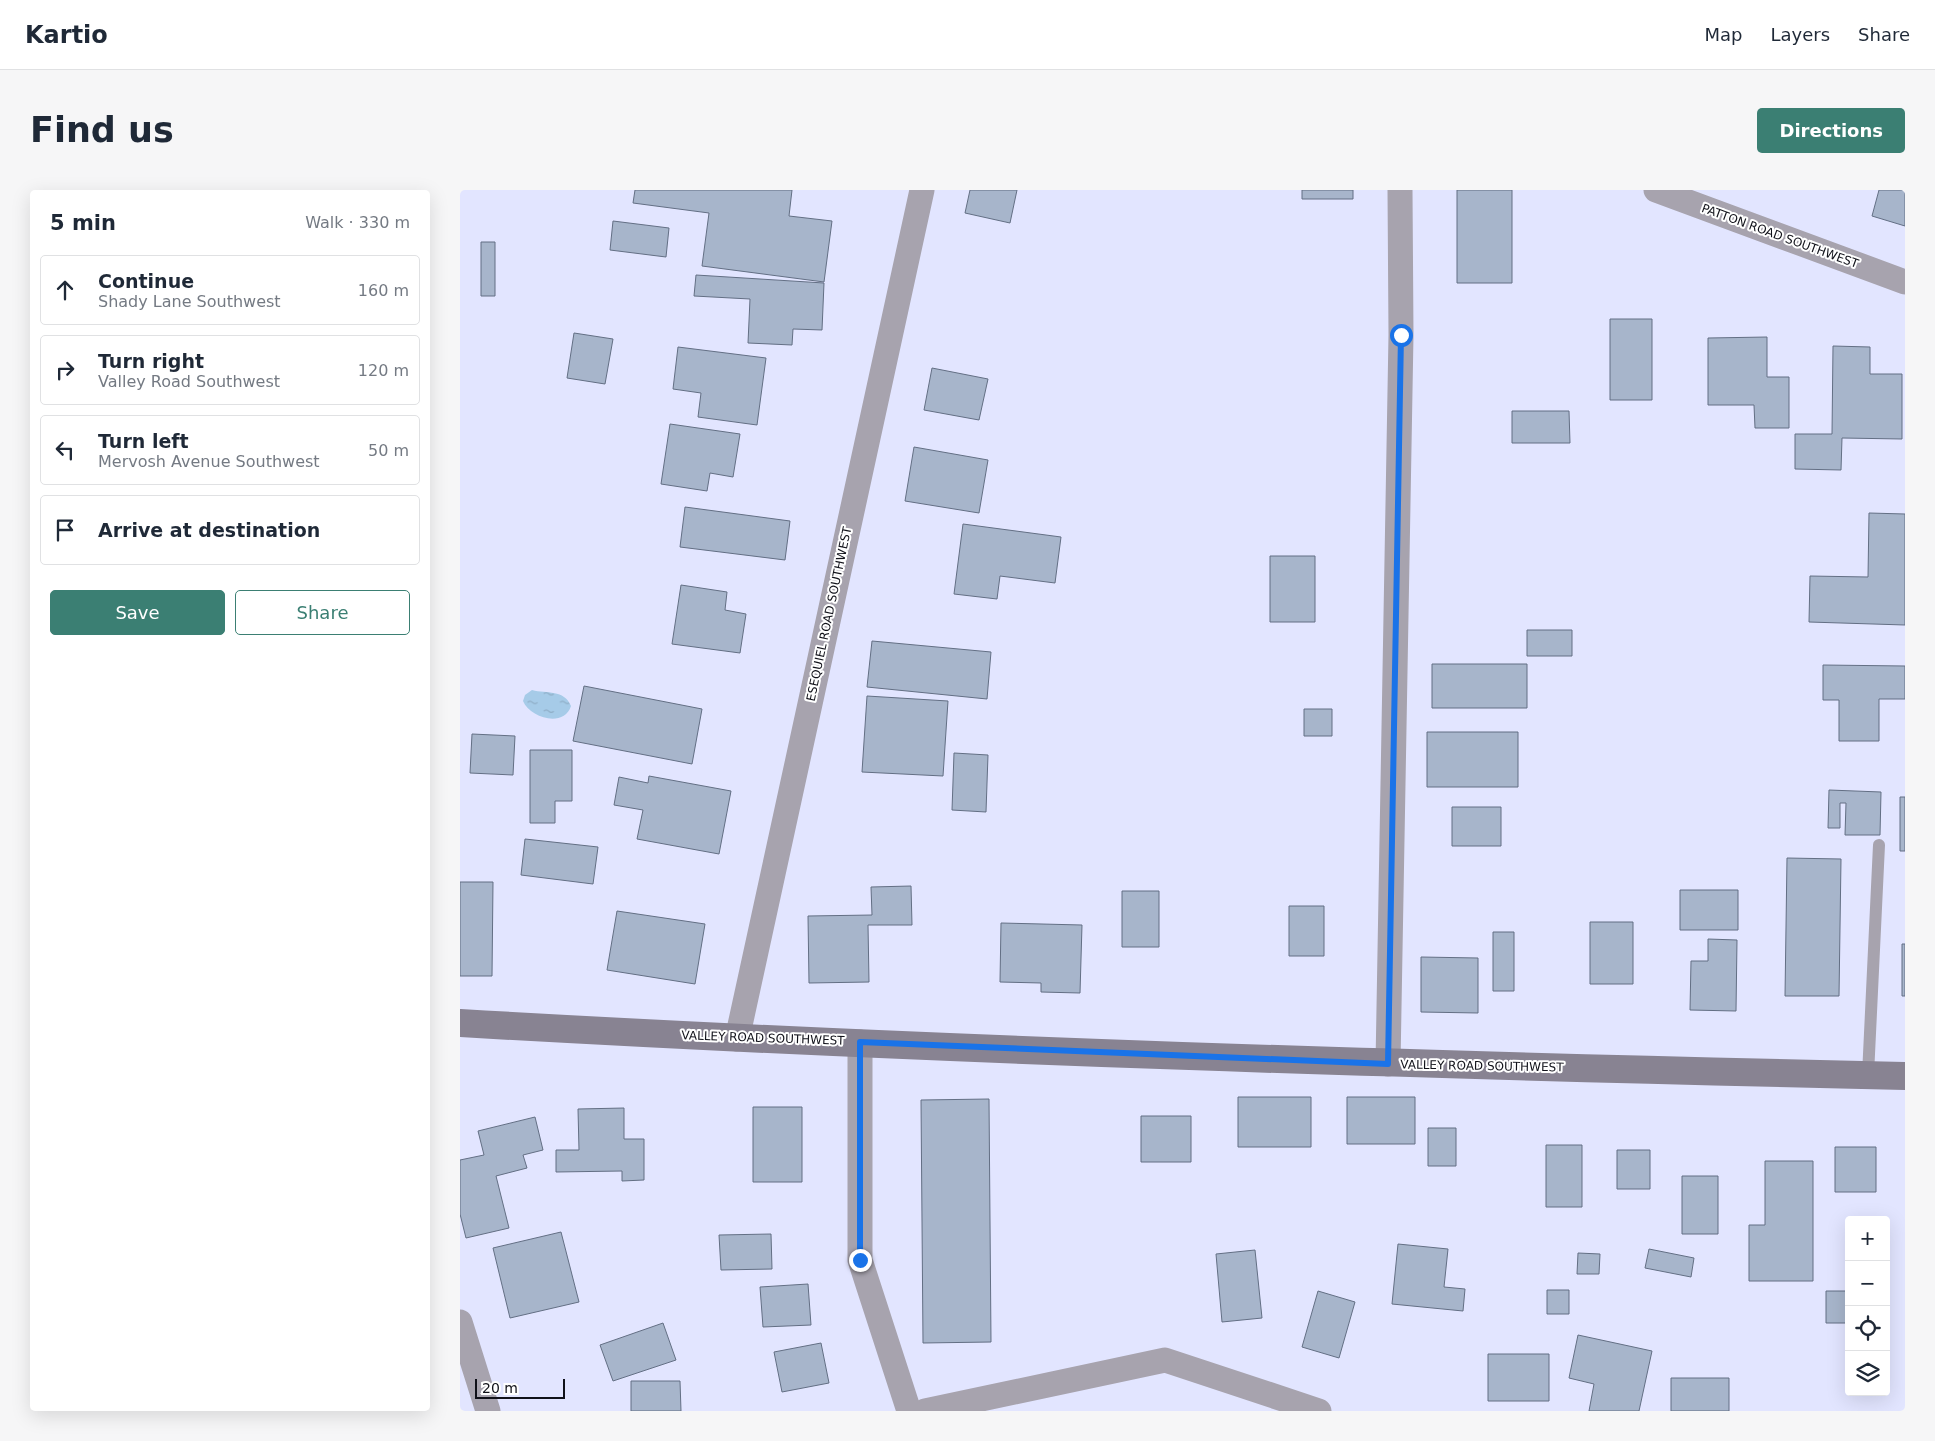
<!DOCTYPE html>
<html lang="en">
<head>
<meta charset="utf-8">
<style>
  :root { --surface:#fff; --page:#f6f6f7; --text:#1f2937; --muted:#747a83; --line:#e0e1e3; --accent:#3b7f73 }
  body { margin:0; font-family:"DejaVu Sans",sans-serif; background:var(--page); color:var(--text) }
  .controls { position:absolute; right:15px; bottom:15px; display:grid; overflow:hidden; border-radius:5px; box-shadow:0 5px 20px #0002 }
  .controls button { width:45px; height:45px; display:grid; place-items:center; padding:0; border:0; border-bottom:1px solid var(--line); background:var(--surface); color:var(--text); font:25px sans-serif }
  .scale { position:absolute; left:15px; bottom:12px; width:90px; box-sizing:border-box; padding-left:5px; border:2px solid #101119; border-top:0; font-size:14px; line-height:18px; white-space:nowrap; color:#101119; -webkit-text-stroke:4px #fff; paint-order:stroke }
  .stop { position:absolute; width:15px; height:15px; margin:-11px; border:4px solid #1a73e8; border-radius:50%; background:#fff }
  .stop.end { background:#1a73e8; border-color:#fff; box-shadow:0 1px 5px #0008 }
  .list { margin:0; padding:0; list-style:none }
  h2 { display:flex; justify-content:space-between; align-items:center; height:65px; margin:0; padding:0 20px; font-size:21px }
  h2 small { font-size:16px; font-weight:400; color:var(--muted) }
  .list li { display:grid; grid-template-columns:32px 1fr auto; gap:15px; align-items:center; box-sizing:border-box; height:70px; margin:0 10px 10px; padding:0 10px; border:1px solid var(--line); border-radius:5px }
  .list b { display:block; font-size:19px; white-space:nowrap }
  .list p { margin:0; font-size:16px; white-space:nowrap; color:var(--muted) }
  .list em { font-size:16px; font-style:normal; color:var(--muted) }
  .actions { display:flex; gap:10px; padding:15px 20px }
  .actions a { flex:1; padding:11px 0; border:1px solid var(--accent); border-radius:5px; text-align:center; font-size:18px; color:var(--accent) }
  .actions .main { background:var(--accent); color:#fff }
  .icon { flex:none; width:28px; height:28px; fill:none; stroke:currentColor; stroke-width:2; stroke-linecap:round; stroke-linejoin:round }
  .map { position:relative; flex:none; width:1445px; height:1221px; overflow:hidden; border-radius:5px }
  header { display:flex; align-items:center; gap:30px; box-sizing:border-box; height:70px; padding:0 25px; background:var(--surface); border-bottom:1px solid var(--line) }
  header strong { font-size:24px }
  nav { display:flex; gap:28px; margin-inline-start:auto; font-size:18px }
  .intro { display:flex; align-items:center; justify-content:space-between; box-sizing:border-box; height:120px; padding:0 30px }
  h1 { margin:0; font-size:35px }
  .button { padding:12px 22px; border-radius:5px; background:var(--accent); color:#fff; font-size:18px; font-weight:700 }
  main { display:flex; gap:30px; padding:0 30px }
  aside { flex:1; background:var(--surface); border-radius:5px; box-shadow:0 5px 20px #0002 }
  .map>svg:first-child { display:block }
  .water { fill:url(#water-ripples) }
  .building { fill:#a7b5cb; stroke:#636f84 }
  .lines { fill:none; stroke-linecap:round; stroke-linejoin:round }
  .lane { stroke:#a7a3ae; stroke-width:12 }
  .street { stroke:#a7a3ae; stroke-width:25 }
  .secondary { stroke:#888392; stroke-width:28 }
  .route { stroke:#1a73e8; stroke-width:6 }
  .labels { text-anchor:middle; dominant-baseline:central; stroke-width:4; stroke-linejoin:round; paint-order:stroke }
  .street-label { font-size:12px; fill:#101119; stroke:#fff }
</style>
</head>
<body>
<header>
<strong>Kartio</strong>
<nav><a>Map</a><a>Layers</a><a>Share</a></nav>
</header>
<div class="intro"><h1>Find us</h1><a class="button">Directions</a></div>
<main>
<aside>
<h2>5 min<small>Walk · 330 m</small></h2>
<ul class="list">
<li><svg class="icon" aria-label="ahead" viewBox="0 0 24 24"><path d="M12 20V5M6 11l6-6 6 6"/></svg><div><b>Continue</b><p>Shady Lane Southwest</p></div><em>160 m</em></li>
<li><svg class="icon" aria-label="right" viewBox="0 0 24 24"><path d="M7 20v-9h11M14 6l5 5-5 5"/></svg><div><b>Turn right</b><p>Valley Road Southwest</p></div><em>120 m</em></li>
<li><svg class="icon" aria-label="left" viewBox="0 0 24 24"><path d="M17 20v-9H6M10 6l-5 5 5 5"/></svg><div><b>Turn left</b><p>Mervosh Avenue Southwest</p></div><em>50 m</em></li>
<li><svg class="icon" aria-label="arrive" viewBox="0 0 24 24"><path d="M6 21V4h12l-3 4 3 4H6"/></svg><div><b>Arrive at destination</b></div></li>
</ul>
<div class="actions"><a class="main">Save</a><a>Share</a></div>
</aside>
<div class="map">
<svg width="1445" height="1221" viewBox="0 0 1445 1221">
  <defs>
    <pattern id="water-ripples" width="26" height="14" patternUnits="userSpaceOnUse" patternTransform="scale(1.25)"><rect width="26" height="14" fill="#a6cbe8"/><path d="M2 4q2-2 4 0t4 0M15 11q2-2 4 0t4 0" fill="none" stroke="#8eadc6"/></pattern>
  </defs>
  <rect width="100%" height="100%" fill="#e2e5ff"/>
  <path class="water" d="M72,500C87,504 104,499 111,516C104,538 70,528 63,511L65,505Z"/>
  <path class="building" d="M175,0H332L329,26L372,31L364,92L242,76L249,23L173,13Z
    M510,0H557L550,33L505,23Z
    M842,0H893V9H842Z
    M997,0H1052V93H997Z
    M1419,0H1445V36L1412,26Z
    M153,31L209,38L206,67L150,60Z
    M21,52H35V106H21Z
    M236,85L364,93L362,140L333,139L332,155L288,153L290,109L234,106Z
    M1150,129H1192V210H1150Z
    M114,143L153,149L145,194L107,188Z
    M1307,147V187H1329V238H1295L1294,215H1248V148Z
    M1373,156L1410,157V184H1442V249L1382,248L1381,280L1335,279V244H1372Z
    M218,157L306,168L297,235L238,227L241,203L213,199Z
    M472,178L528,189L519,230L464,220Z
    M1052,221H1109L1110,253H1052Z
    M210,234L280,244L273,287L250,283L247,301L201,294Z
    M454,257L528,270L519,323L445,311Z
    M225,317L330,331L325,370L220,357Z
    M1409,323L1445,324V435L1349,432L1350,386L1408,387Z
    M503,334L601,347L595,393L540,386L537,409L494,404Z
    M810,366H855V432H810Z
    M221,395L267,402L265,420L286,424L280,463L212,454Z
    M1067,440H1112V466H1067Z
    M412,451L531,462L527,509L407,497Z
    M972,474H1067V518H972Z
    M1363,475L1445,476V509H1419V551H1379V510H1363Z
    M124,496L242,519L232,574L113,551Z
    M407,506L488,511L483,586L402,582Z
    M844,519H872V546H844Z
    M967,542H1058V597H967Z
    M12,544L55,546L53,585L10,583Z
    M70,560H112V611H95V633H70Z
    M494,563L528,565L526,622L492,620Z
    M189,586L271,601L259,664L177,649L183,620L154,615L159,587L188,593Z
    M1369,600L1421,602L1420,645H1385L1386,613H1380V638H1368Z
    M1440,607H1445V661H1440Z
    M992,617H1041V656H992Z
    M65,649L138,657L133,694L61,685Z
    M1327,668L1381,669L1379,806H1325Z
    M0,692H33L32,786H0Z
    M451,696L452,735H408L409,792L349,793L348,726L412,725L411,697Z
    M1220,700H1278V740H1220Z
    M662,701H699V757H662Z
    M829,716H864V766H829Z
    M157,721L245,734L235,794L147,780Z
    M1130,732H1173V794H1130Z
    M541,733L622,735L620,803L581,802V793L540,792Z
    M1033,742H1054V801H1033Z
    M1248,749L1277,750L1276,821L1230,820L1231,771H1248Z
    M1442,754H1445V806H1442Z
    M961,767L1018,768V823L961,822Z
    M778,907H851V957H778Z
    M887,907H955V954H887Z
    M529,909L531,1152L463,1153L461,910Z
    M293,917H342V992H293Z
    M164,918V949H184V990L162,991V981L96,982V960H119L118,919Z
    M681,926H731V972H681Z
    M75,927L83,960L63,965L67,978L36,986L49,1038L6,1048L0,1024V970L24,965L18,941Z
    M968,938H996V976H968Z
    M1086,955H1122V1017H1086Z
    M1375,957H1416V1002H1375Z
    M1157,960H1190V999H1157Z
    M1305,971H1353V1091H1289V1035H1305Z
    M1222,986H1258V1044H1222Z
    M101,1042L119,1112L50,1128L33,1058Z
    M311,1044L312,1079L261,1080L259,1045Z
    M938,1054L988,1059L984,1097L1005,1099L1003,1121L932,1114Z
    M1189,1059L1234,1068L1231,1087L1185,1078Z
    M795,1060L802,1128L762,1132L756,1064Z
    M1118,1063L1140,1064L1139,1084H1117Z
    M348,1094L351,1135L303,1137L300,1097Z
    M1087,1100H1109V1124H1087Z
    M858,1101L895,1112L879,1168L842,1157Z
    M1366,1101H1389V1133H1366Z
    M203,1133L216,1170L153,1191L140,1155Z
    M1118,1145L1192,1161L1179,1221H1129L1134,1194L1109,1188Z
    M361,1153L369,1193L322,1202L314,1162Z
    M1028,1164H1089V1211H1028Z
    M1211,1188H1269V1221H1211Z
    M171,1191H220L221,1221H171Z"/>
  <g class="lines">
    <path class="lane" d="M1408,885L1419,655"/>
    <path class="street" d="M1196,0L1445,92
      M277,849L462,0
      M400,852V1070L449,1221
      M928,874L941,145L940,0
      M0,1132L28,1221
      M465,1221L705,1170L859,1221"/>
    <path class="secondary" d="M0,833C481,861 963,875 1445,886"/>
  </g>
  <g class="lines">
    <path class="route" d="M400,1070V852L928,874L941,145"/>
  </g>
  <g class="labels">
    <g class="street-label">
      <text transform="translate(1320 46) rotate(20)">PATTON ROAD SOUTHWEST</text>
      <text transform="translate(369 424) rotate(-78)">ESEQUIEL ROAD SOUTHWEST</text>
      <text transform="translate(303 848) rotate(2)">VALLEY ROAD SOUTHWEST</text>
      <text transform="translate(1022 876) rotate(1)">VALLEY ROAD SOUTHWEST</text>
    </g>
  </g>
</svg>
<div class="controls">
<button>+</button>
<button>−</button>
<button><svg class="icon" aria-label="locate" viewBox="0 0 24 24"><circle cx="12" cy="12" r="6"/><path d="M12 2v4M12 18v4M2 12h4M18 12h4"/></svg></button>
<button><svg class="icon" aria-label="layers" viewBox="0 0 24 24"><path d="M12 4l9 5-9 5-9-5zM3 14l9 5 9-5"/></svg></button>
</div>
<div class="scale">20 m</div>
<div class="stop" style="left:941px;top:145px"></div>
<div class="stop end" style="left:400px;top:1070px"></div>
</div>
</main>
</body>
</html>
